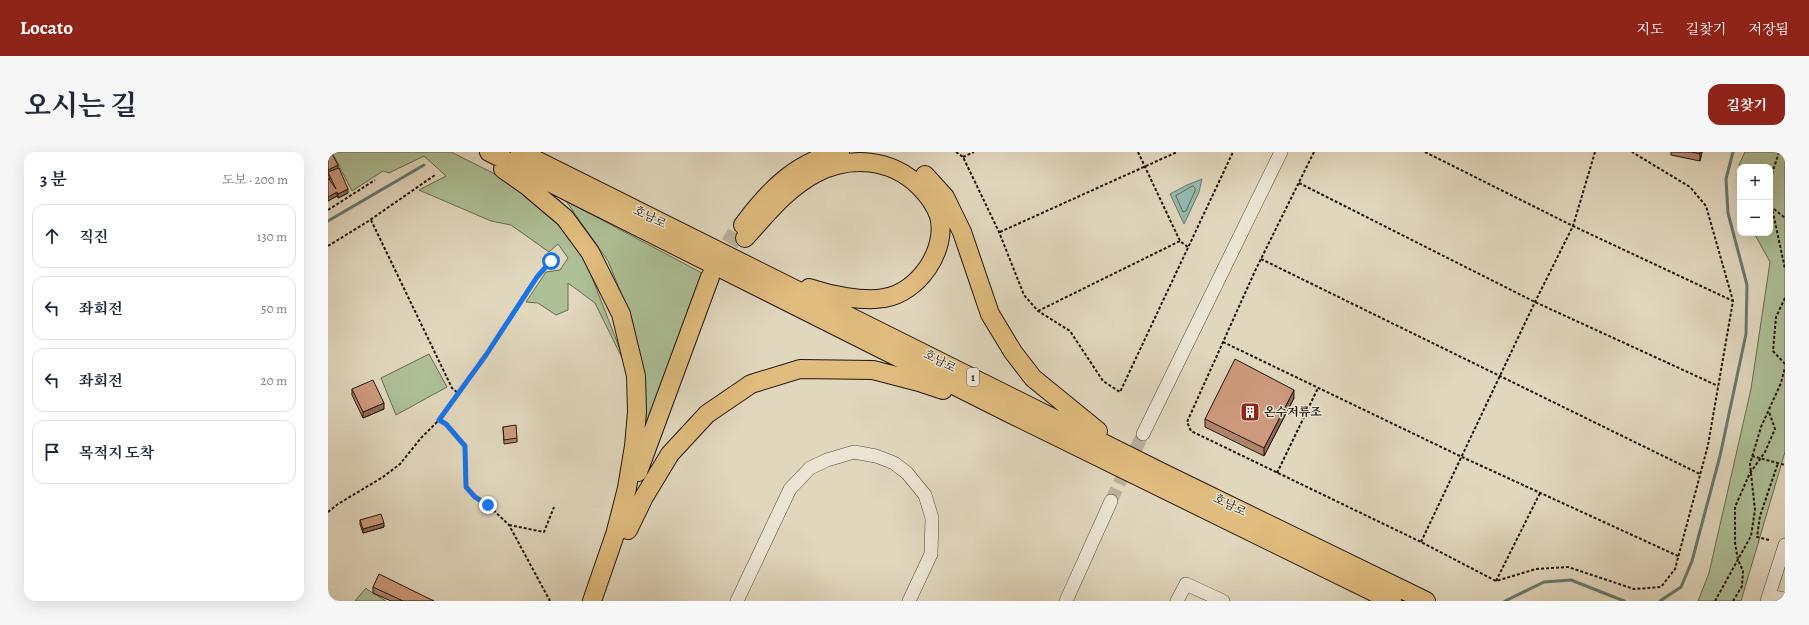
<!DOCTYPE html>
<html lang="ko">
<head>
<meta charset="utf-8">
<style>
  :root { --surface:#fff; --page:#f6f6f7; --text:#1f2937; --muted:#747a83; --line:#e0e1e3; --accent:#8f2418 }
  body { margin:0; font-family:Alegreya,"Noto Serif KR",serif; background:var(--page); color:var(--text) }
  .controls { position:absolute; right:12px; top:12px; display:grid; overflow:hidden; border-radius:8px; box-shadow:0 4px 16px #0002 }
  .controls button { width:36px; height:36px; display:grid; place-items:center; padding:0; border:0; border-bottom:1px solid var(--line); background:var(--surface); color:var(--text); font:20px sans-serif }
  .stop { position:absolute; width:12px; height:12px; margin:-9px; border:3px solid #1a73e8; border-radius:50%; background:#fff }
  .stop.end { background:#1a73e8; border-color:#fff; box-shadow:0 1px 4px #0008 }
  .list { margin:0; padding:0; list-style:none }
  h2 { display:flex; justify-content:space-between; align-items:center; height:52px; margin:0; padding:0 16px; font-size:17px }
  h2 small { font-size:13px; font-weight:400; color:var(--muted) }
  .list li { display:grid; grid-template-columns:26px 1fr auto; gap:12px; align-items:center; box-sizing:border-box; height:64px; margin:0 8px 8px; padding:0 8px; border:1px solid var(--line); border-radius:12px }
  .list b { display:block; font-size:15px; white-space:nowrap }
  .list em { font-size:13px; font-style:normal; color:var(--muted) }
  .icon { flex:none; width:22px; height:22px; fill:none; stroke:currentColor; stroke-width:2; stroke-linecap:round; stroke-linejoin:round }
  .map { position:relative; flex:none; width:1457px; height:449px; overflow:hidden; border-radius:12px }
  header { display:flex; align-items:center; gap:24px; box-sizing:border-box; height:56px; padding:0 20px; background:var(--accent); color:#fff }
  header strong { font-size:19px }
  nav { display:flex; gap:22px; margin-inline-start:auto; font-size:14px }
  .intro { display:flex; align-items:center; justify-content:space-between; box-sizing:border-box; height:96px; padding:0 24px }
  h1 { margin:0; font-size:28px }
  .button { padding:10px 18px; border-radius:12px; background:var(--accent); color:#fff; font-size:14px; font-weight:700 }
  main { display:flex; gap:24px; padding:0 24px }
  aside { flex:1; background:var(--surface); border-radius:12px; box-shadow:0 4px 16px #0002 }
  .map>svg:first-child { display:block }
  .green { fill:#adbf95; stroke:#676a50 }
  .water { fill:#95baad; stroke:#67786d }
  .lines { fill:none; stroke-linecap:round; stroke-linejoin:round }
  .shore { stroke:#5b685c; stroke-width:1 }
  .stream { stroke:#67786d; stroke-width:3 }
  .minor-tunnel { stroke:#bbb09a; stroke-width:13; stroke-dasharray:13 6; stroke-linecap:butt }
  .highway-tunnel { stroke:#bbb09a; stroke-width:18; stroke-dasharray:18 9; stroke-linecap:butt }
  .minor-casing { stroke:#514638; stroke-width:14 }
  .highway-casing { stroke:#21160c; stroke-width:20 }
  .path { stroke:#21160c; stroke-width:2; stroke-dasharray:3 2; stroke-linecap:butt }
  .minor { stroke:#ece5d4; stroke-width:13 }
  .highway { stroke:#e0bc7e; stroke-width:18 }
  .wall { fill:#b0846b; stroke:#21160c }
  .shaded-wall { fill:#906b57; stroke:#21160c }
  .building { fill:#cd997c; stroke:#21160c }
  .route { stroke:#1a73e8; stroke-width:5 }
  .labels { text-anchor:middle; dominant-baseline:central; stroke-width:3; stroke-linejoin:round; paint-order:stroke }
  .shield { fill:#ece5d4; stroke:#5e5448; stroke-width:1 }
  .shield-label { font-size:11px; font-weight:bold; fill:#21160c }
  .street-label { font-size:12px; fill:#21160c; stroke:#ece5d4 }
  .poi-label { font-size:12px; font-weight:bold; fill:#21160c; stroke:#ece5d4; text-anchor:start }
</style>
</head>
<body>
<header>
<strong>Locato</strong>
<nav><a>지도</a><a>길찾기</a><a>저장됨</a></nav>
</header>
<div class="intro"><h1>오시는 길</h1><a class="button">길찾기</a></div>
<main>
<aside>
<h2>3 분<small>도보 · 200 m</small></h2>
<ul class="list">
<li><svg class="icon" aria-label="ahead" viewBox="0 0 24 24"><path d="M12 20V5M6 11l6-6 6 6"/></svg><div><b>직진</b></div><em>130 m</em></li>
<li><svg class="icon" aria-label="left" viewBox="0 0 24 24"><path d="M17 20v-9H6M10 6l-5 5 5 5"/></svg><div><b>좌회전</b></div><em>50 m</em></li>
<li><svg class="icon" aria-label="left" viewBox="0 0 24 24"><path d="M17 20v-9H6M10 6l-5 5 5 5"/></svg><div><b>좌회전</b></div><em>20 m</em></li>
<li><svg class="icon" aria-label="arrive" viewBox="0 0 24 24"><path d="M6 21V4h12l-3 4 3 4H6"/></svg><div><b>목적지 도착</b></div></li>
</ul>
</aside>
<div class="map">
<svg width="1457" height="449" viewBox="0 0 1457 449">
  <rect width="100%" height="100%" fill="#e1d7bd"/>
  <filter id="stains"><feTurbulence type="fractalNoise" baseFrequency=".005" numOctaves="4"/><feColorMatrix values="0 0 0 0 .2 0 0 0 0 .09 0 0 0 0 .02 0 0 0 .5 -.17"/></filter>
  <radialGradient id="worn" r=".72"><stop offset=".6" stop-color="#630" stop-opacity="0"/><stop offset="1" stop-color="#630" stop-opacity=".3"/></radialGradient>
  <path class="green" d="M4,0H123L165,21L221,61L251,92L300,218L267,151L240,131V158L228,163L210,151L198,150L218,120L232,118L240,106L230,92L221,100L183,73L163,69L91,38L118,24L96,4L61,21L55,19L24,39Z
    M1417,0H1457V300L1413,449H1370L1381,421L1423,237L1442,110L1426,81H1442V15H1412V37L1411,13Z
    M238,49L374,121L315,282L317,231L304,168L280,109Z
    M101,202L119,235L68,263L53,226Z
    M38,436L40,438L58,449H27Z"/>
  <path class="water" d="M874,27L871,40L856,72L842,42L859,33Z"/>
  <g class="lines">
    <path class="shore" d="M865,34L867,36V39L858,59L855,60L848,44Z"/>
    <path class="stream" d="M0,69L96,13
      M1177,449L1216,430L1243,428L1296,449
      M1332,449L1353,435L1364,409L1392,304L1418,182L1419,133L1400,61L1398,27L1405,0"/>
    <path class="minor-tunnel" d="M783,349L815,282"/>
    <path class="highway-tunnel" d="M388,115L408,81"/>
    <g class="minor-casing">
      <path id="minor" d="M815,282L953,0
        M1441,444L1457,447
        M409,449L462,337L482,316L499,308L526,300L548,304L566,311L579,321L597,343L604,366L603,402L581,449
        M738,449L783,349
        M849,449L858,432L895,449
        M1439,449L1457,393"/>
    </g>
    <g class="highway-casing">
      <path id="highway" d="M161,0L685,263L1064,449
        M192,0L835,321L1098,449
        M175,17L198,33L237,66L262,100L293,162L308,224L309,260L306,294L299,336L288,379
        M597,23L617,45L634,80L662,162L685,200L705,226L770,279
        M415,73C441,38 468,10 512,0
        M417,86C439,62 459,36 488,21C523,3 563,7 591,34C600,43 607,52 611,64C620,98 590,141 556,146C535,150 502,143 481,136
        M310,320L382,125
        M300,378L316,345L342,302L379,262L423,232L472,217L545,218L591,230L615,238
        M264,449L292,368"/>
    </g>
    <path class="path" d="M628,0L635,5L671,80L696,143L710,159L742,179L775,229L792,240L905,0
      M810,0L852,89L861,96
      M986,0L927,119L859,270L863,279L1093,390L1168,429L1208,417L1240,415L1306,437L1333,435L1347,417L1380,293L1405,149L1378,54L1362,35L1304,0
      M1097,0L1245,74L1405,149
      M1451,0L1444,22L1443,51L1457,117
      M635,5L646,0
      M971,31L1207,150L1390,234
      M1446,57L1457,66
      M0,58L47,28
      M43,68L124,236L131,242L111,268
      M672,80L849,0
      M0,94L39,70L107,23
      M933,107L1372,322
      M1457,146L1448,165L1445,199L1457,212
      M710,159L852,89
      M895,190L1134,305L1350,404
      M131,242C142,225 154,209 166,192C181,168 208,116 231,105
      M1424,304L1457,313
      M949,321L990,236
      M0,360L10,352L55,325L72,312L93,286L111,268L118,272L137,294L138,335L147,345L160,353L181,373L222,449
      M181,373L216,380L226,355
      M1441,388L1429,385L1432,364L1450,311
      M1093,390L1207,150L1245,74L1267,0
      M1168,429L1212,341
      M1387,449L1423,384L1427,358L1422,312L1433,275L1453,231L1457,215
      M1405,449L1414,434L1415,419L1410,408L1407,391V355L1422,321L1437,300L1447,277L1441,260"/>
    <use href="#minor" class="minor"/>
    <use href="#highway" class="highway"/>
  </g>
  <path class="wall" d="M0,0L10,16L20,41L10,46L9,44L0,49V26L2,28L0,22Z
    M1343,0H1374L1372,9L1343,3Z
    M24,237L56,257L35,266L24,243Z
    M966,246L936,304L877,275V267Z
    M175,275L189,286V290L176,292Z
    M32,368L56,375L35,381L32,372Z
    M45,435L106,449H63L45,441Z"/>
  <path class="shaded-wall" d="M1372,0H1374L1372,9Z
    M10,13V17L0,20V22V18Z
    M20,37V41L10,46V42Z
    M9,40V44L0,49V45Z
    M966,238V246L936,304V296Z
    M56,251V257L35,266V260Z
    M56,371V375L35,381V377Z"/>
  <path class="building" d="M0,0H3L10,13L0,18Z
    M1364,0H1372V2Z
    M11,16L20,37L10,42L9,40L0,45V26L8,37L0,20Z
    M907,207L966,238L936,296L877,267Z
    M45,228L56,251L35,260L24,237Z
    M188,273L189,286L176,288L175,275Z
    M53,362L56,371L35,377L32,368Z
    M51,422L106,449H75L45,435Z"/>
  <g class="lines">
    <path class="route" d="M160,353L147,345L138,335L137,294L118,272L111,268L158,203L209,125L223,109"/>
  </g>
  <defs>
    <g id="building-square" transform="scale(1)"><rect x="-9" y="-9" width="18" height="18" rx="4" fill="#8f2418" stroke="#ece5d4"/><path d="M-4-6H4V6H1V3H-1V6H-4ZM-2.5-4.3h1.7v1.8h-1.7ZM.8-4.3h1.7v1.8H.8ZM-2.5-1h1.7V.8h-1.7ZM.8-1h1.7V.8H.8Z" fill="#fff"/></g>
  </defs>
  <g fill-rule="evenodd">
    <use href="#building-square" x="922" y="260"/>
  </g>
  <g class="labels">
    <rect class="shield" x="639" y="216" width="12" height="18" rx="3"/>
    <g class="shield-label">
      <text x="645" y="225">1</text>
    </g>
    <g class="street-label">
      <text transform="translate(322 65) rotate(26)">호남로</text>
      <text transform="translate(612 209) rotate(27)">호남로</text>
      <text transform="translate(902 353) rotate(26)">호남로</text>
    </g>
    <g class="poi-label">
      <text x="936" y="260">온수저류조</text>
    </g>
  </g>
  <rect width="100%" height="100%" filter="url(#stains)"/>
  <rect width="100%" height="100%" fill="url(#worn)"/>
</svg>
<div class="controls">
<button>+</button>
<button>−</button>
</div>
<div class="stop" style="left:223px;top:109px"></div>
<div class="stop end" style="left:160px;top:353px"></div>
</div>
</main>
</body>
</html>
